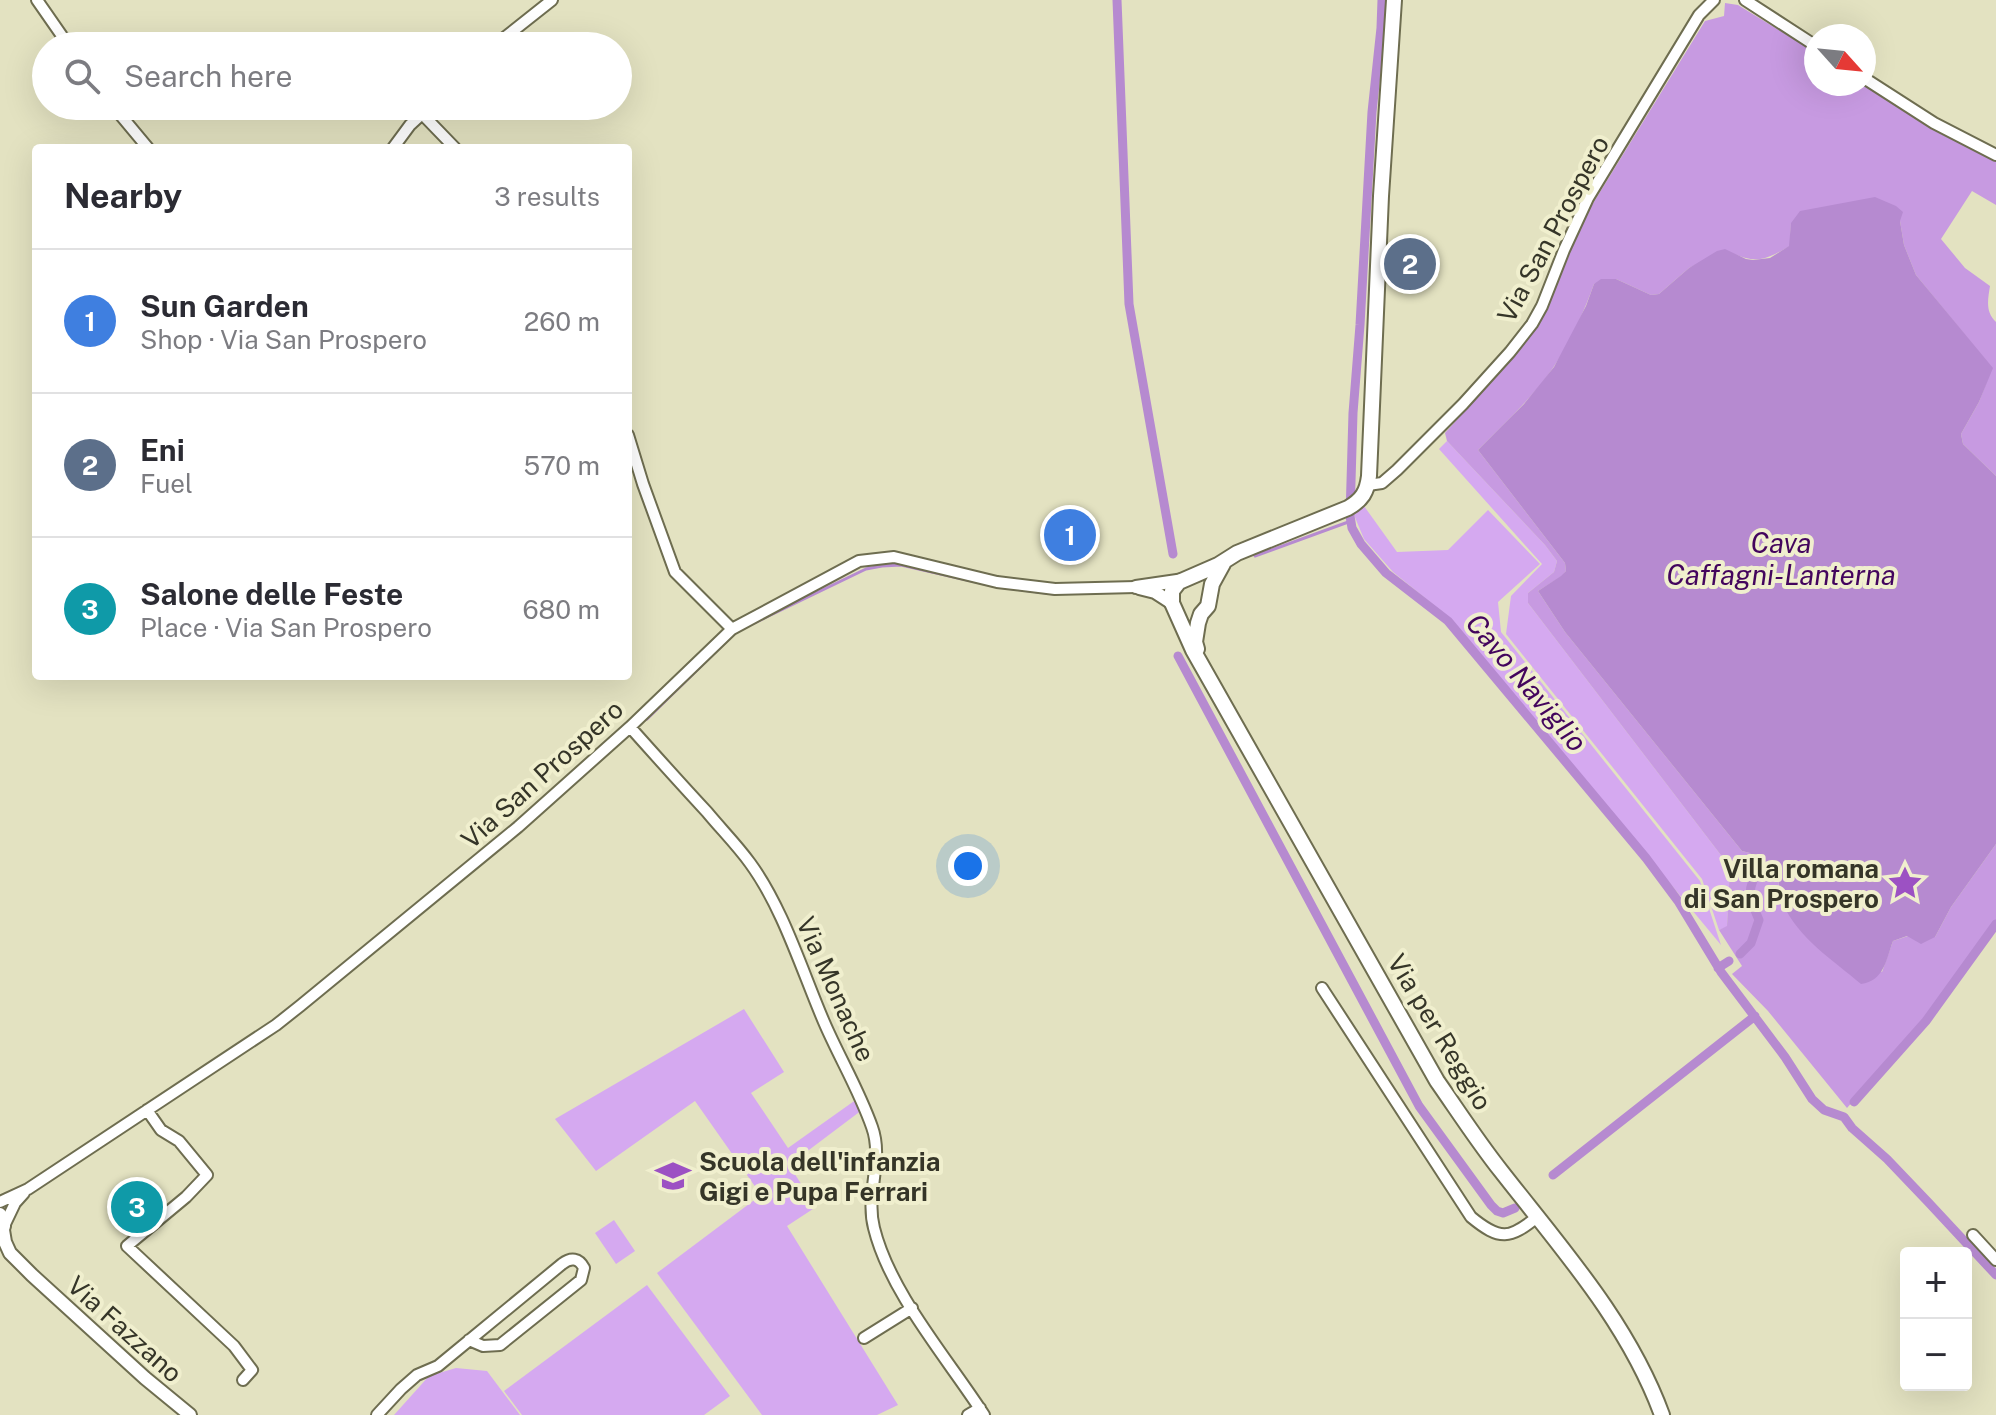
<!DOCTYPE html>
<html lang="en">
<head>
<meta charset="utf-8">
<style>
  :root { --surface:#fff; --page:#f2f2f3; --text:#2b2b33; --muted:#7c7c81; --line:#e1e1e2; --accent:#db2777 }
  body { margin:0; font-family:"Public Sans",sans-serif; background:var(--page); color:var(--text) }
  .controls { position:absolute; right:24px; bottom:24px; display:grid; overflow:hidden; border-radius:8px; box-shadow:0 8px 32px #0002 }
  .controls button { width:72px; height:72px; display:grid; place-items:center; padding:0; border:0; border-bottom:2px solid var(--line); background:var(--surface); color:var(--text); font:40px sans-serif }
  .compass { position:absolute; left:1804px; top:24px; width:72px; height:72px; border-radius:50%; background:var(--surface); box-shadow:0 8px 32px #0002; rotate:117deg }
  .you { position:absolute; left:968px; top:866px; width:28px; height:28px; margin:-20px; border:6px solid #fff; border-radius:50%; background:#1a73e8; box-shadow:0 0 0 12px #1a73e833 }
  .badge { display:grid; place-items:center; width:52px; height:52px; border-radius:50%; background:var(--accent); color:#fff; font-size:26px; font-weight:700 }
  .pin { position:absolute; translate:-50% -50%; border:4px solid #fff; box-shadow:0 2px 8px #0006 }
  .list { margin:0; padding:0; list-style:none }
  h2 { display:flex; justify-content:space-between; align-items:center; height:104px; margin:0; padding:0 32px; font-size:34px }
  h2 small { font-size:26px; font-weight:400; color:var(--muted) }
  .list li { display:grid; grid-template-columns:52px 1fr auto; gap:24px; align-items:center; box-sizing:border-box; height:144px; padding:0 32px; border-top:2px solid var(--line) }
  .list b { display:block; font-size:30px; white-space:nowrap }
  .list p { margin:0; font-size:26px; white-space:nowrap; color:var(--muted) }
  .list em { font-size:26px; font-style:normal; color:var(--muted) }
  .icon { flex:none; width:44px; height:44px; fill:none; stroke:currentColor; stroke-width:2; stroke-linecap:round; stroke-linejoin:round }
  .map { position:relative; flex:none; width:1996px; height:1415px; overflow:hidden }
  .search { position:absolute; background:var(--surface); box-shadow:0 8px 32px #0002; left:32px; top:32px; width:600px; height:88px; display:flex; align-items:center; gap:20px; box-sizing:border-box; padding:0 28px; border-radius:44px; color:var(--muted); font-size:30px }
  .panel { position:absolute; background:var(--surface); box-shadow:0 8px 32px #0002; left:32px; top:144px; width:600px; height:536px; border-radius:8px }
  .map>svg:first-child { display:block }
  .green { fill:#d5a9f0 }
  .forest { fill:#c79ae1 }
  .water { fill:#b68ad0 }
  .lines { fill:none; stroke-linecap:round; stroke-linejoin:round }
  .stream { stroke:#b68ad0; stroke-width:3 }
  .canal { stroke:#b68ad0; stroke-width:9 }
  .minor-casing { stroke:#6e6d50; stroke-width:14 }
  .tertiary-casing { stroke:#6e6d50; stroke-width:16 }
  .secondary-casing { stroke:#6e6d50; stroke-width:18 }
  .minor { stroke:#fff; stroke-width:10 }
  .tertiary { stroke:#fff; stroke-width:12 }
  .secondary { stroke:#fff; stroke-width:14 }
  .labels { text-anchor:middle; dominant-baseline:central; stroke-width:8; stroke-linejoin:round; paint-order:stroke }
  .street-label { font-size:26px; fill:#353528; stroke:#f0efce }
  .poi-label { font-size:26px; font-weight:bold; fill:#353528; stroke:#f0efce; text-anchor:end }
  .water-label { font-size:28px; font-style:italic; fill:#43055d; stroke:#f0efce }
</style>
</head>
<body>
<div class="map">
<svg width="1996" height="1415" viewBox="0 0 1996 1415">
  <rect width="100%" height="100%" fill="#e3e2c1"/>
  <path class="green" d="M1447,441L1545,545L1557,561L1554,572L1528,593V603L1730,867L1727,927L1719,930L1702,879L1506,634L1511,596L1542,564L1439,449Z
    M1364,506L1397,552L1448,550L1488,510L1540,564L1498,602L1501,632L1700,881L1721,945L1451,619L1393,572L1364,539L1354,515Z
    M744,1009L784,1072L751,1093L788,1148L857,1099L862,1110L789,1165L816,1207L787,1226L898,1405L877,1415H762L657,1273L761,1195L695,1101L596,1171L555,1119Z
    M614,1220L635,1251L616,1264L595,1233Z
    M647,1285L730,1396L704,1415H522L504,1391Z
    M456,1368L487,1371L520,1415H394L429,1376Z"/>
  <path class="forest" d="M1725,3L1738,5L1816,53V84L1864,83L1939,133L1996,161V205L1972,191L1941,239L1965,268L1990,286C1988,299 1985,312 1996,322V476L1963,444L1961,434L1979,402L1992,368L1916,275L1904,245L1900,221L1791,223L1790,246C1762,262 1755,264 1725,250L1689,268L1659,294L1651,295L1616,279L1594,284C1585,310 1569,344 1553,368C1532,398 1504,424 1478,450L1565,563L1566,571L1562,576L1538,591L1565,632L1742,851L1750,853L1757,867H1778L1779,890L1882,972L1893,941L1908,936L1935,937L1951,907L1996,844V920L1932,1010L1847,1108L1768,1011L1732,974L1742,966L1719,930L1727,926L1730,867L1528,603V593L1554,572L1557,561L1545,545L1447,441L1445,433L1526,342L1545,312L1584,218L1705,21L1724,16Z"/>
  <path class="water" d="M1875,197L1896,206L1903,212L1900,221L1904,245L1916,275L1993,368L1979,402L1961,434L1963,444L1996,476V844L1951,907L1935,937L1921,944L1907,936L1893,941C1886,960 1884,981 1861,984C1834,961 1798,938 1783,904C1778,892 1779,879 1778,867H1770L1763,872L1757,867L1750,853L1742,851L1565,632L1538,591L1561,576L1566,571L1565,563L1478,450L1524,404L1554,367L1586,306L1594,284L1601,279H1616L1651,295L1659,294L1689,268L1717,251L1725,249L1746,259L1753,260L1770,258L1789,246L1791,223L1800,211Z"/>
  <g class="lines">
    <path class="stream" d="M1255,556L1351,521
      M750,625L866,569L882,566L901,565L998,587L1054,594
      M647,719L736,632"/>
    <path class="canal" d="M1117,0L1129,304L1173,554
      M1382,0L1381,28L1372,112L1360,325L1353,413L1350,516L1352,528L1361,544L1386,573L1448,621L1646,858L1678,901L1721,972L1785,1057L1812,1099L1824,1110L1844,1117L1852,1128L1887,1159L1929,1203L1996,1275
      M1178,656L1419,1106L1491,1205L1497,1211L1503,1213L1515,1208
      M1740,954L1751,943L1759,920C1750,899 1745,891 1759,869
      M1718,968L1729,961
      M1854,1102L1926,1021L1996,924
      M1553,1175L1755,1016"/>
    <g class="minor-casing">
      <path id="minor" d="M37,0L69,46
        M1745,0L1816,46
        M494,46L552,0
        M1864,78L1934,123L1996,155
        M113,106L148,148
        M425,106L423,113L426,118L455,148
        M393,148L410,125L423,113
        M628,435L643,484L675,572L732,629
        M1368,485L1382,483L1397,470L1463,404L1510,352L1532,324L1542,306L1564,250L1588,198L1699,15L1714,0
        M630,727C655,755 681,784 707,812C721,829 737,845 750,863C783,908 802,971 824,1022C839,1057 859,1090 872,1127C884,1160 865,1194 874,1228C890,1293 948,1359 984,1415
        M1322,988L1471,1217C1500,1241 1510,1239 1537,1217
        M147,1110L161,1130L179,1141L207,1175L186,1197L127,1246L234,1346L252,1370L243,1380
        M0,1202L28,1189L276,1025L300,1006L518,827L630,727L732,629L859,561L894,557L997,582L1055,589L1136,587
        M4,1226L15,1203L24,1193
        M1973,1235L1996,1260
        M864,1338L912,1308
        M377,1415L401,1389L417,1375L438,1366L562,1264C571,1257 579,1258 584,1268L581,1280L500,1345L483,1346L469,1340
        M968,1415L980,1408"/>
    </g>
    <g class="tertiary-casing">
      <path id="tertiary" d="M1136,587L1184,580
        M1139,588L1155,592L1172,603
        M0,1214L4,1226L1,1235
        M3,1230L5,1242L10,1253L32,1275L145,1378L190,1415"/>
    </g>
    <g class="secondary-casing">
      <path id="secondary" d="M1394,0L1381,196L1369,476C1367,492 1362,500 1348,508L1237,553L1218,565L1179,582L1172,591V603L1193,650L1437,1081C1458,1111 1478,1142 1501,1171C1561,1248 1628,1322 1662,1415
        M1197,649L1195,642L1198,623L1201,614L1208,606L1212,584L1223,564"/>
    </g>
    <use href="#minor" class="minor"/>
    <use href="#tertiary" class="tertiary"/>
    <use href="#secondary" class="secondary"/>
  </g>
  <defs>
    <g id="sight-bare" transform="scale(2.76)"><path d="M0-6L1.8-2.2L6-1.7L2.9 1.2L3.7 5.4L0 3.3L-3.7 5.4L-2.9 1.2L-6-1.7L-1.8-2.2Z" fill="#9c51c3" stroke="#f0efce" stroke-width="2.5" paint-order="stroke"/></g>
    <g id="school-bare" transform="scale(2.76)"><path d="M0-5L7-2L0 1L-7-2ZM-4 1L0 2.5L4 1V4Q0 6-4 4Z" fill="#9c51c3" stroke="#f0efce" stroke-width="2.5" paint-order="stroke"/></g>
  </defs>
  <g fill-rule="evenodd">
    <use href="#sight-bare" x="1905" y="883"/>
    <use href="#school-bare" x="673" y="1176"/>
  </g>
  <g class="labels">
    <g class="street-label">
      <text transform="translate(1553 229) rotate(-62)">Via San Prospero</text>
      <text transform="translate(542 774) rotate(-42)">Via San Prospero</text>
      <text transform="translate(836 989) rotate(66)">Via Monache</text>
      <text transform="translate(1440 1032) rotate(59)">Via per Reggio</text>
      <text transform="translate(125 1329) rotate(42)">Via Fazzano</text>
    </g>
    <g class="poi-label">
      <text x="1879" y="868">Villa romana<tspan x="1879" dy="30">di San Prospero</tspan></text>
      <text x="699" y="1161" text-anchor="start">Scuola dell'infanzia<tspan x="699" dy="30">Gigi e Pupa Ferrari</tspan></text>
    </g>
    <g class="water-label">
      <text x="1781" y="542">Cava<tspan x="1781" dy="32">Caffagni-Lanterna</tspan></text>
      <text transform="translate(1527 682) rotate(50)">Cavo Naviglio</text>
    </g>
  </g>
</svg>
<div class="controls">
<button>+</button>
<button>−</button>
</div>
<svg class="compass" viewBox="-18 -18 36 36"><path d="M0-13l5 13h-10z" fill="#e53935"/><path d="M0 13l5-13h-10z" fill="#7c7c81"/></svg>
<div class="you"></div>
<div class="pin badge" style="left:1070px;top:535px;background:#3f7fe0">1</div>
<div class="pin badge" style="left:1410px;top:264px;background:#5c6f8a">2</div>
<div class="pin badge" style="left:137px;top:1207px;background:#0f9aa8">3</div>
<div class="search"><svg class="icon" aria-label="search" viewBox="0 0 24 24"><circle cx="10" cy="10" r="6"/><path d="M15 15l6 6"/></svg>Search here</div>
<section class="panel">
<h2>Nearby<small>3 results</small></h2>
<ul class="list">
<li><span class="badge" style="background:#3f7fe0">1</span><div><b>Sun Garden</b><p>Shop · Via San Prospero</p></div><em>260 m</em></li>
<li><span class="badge" style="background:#5c6f8a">2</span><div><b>Eni</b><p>Fuel</p></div><em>570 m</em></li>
<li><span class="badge" style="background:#0f9aa8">3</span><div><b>Salone delle Feste</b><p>Place · Via San Prospero</p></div><em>680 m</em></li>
</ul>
</section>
</div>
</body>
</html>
